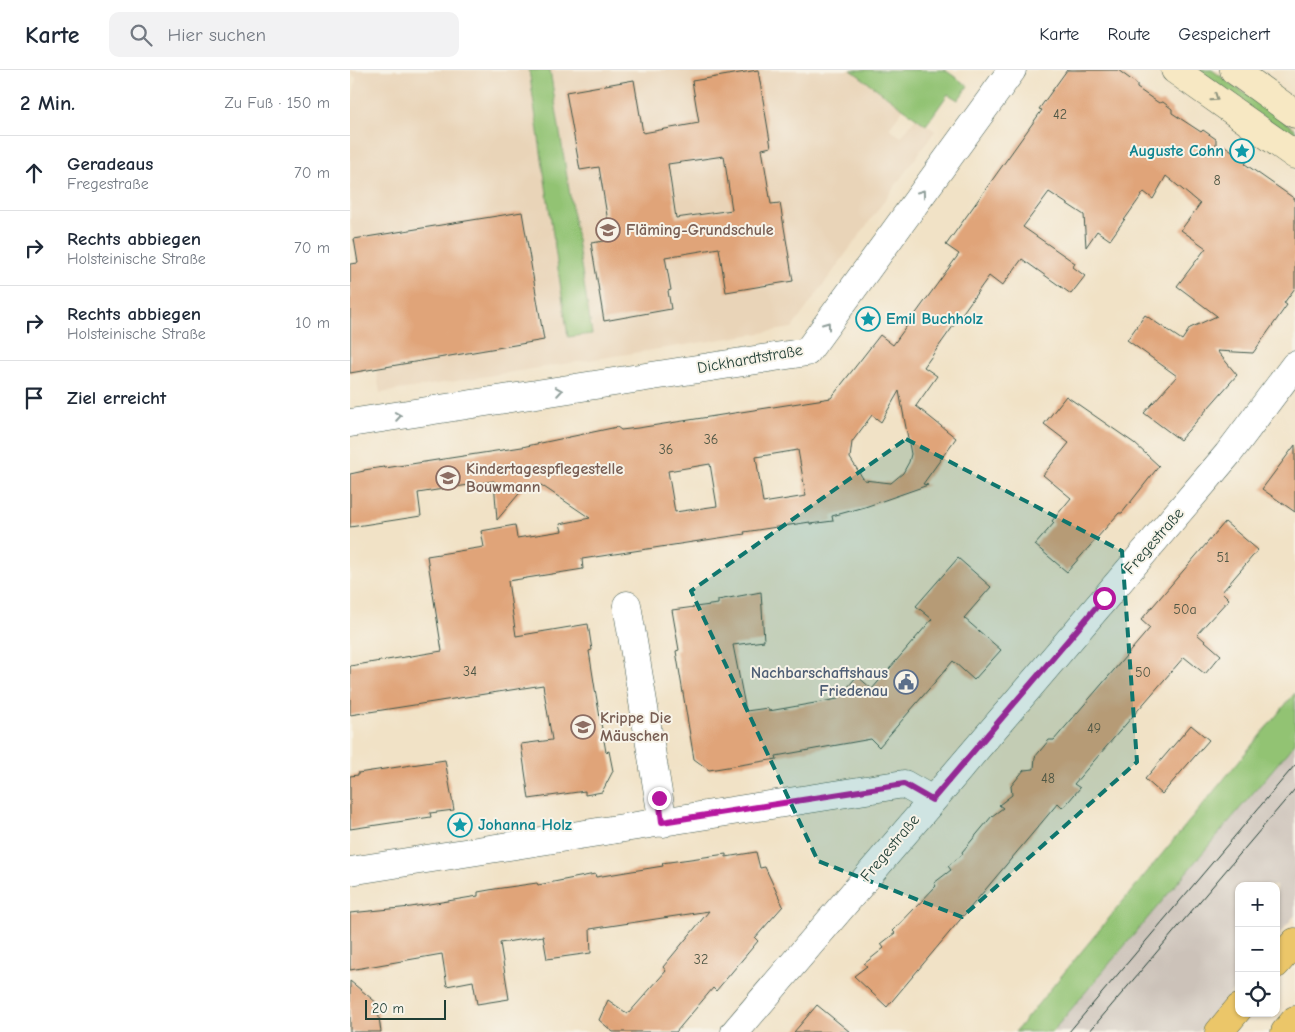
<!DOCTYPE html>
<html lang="de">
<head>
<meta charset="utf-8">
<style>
  :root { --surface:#fff; --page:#f2f2f3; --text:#1f2937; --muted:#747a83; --line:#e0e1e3 }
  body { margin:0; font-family:"Comic Neue",sans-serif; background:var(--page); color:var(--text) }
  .controls { position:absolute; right:15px; bottom:15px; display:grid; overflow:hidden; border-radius:10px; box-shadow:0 1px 4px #0004 }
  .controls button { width:45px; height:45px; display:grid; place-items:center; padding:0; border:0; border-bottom:1px solid var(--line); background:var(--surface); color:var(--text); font:25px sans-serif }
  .scale { position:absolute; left:15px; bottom:12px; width:81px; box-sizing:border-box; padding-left:5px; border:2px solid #1f3d34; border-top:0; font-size:14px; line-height:18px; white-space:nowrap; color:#1f3d34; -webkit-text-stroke:4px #f7f3e8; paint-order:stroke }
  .stop { position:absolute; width:15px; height:15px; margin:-11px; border:4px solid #b5179e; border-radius:50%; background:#fff }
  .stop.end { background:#b5179e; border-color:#fff; box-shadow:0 1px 5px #0008 }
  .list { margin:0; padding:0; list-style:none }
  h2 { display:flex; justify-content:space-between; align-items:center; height:65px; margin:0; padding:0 20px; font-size:21px }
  h2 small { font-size:16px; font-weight:400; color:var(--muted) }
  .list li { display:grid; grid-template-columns:32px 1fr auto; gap:15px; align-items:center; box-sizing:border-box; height:75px; padding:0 20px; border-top:1px solid var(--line) }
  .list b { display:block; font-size:19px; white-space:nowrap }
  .list p { margin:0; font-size:16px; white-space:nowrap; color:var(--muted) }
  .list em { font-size:16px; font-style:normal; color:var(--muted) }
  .icon { flex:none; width:28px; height:28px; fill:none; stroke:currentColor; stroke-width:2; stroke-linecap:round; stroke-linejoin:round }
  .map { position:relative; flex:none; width:945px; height:962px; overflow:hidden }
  header { display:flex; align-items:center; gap:30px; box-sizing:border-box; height:70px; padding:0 25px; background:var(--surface); border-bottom:1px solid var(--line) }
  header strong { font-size:24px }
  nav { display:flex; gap:28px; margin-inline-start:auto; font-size:18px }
  .search { width:350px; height:45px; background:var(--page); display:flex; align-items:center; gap:12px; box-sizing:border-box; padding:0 18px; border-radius:10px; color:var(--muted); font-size:19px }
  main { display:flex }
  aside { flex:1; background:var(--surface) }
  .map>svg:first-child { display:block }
  .built { fill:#e9d4b8 }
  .industrial { fill:#ccc2b9 }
  .green { fill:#92c373; stroke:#588054 }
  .building { fill:#e0a479; fill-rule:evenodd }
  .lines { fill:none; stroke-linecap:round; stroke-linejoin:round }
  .street-casing { stroke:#3e564a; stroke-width:29 }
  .secondary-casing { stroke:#3e564a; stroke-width:29 }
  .highway-casing { stroke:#3e564a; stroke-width:29 }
  .street { stroke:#fff; stroke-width:28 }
  .secondary { stroke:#f7e8c3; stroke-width:28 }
  .highway { stroke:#ebc669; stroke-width:28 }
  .tram { stroke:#1f3d34; stroke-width:1 }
  .oneway { stroke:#8b927c }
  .oneway2 { stroke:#8f9e9a }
  .route { stroke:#b5179e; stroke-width:6 }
  .marked { fill:#0f766e; fill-opacity:0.2; stroke:#0f766e; stroke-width:4; stroke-dasharray:10 6; stroke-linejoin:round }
  .labels { text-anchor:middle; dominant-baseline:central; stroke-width:4; stroke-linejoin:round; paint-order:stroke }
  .number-label { font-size:14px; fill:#4f5745 }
  .culture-label { font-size:16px; font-weight:bold; fill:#0d838f; stroke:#f7f3e8; text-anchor:start }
  .education-label { font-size:16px; font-weight:bold; fill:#785e54; stroke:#f7f3e8; text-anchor:start }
  .street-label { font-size:16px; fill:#1f3d34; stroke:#f7f3e8 }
  .service-label { font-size:16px; font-weight:bold; fill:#4e5e75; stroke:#f7f3e8; text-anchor:end }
</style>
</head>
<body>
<header>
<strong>Karte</strong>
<div class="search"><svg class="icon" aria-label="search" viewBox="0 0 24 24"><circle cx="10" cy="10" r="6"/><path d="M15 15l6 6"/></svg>Hier suchen</div>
<nav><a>Karte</a><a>Route</a><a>Gespeichert</a></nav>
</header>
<main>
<aside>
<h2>2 Min.<small>Zu Fuß · 150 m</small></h2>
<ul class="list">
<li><svg class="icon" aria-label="ahead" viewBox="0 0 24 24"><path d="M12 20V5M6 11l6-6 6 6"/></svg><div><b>Geradeaus</b><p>Fregestraße</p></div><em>70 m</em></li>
<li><svg class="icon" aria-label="right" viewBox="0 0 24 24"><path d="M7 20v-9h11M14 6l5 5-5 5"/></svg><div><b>Rechts abbiegen</b><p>Holsteinische Straße</p></div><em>70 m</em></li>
<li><svg class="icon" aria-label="right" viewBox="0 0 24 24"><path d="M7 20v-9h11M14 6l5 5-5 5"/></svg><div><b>Rechts abbiegen</b><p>Holsteinische Straße</p></div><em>10 m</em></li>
<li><svg class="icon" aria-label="arrive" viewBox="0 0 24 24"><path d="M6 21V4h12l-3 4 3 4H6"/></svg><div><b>Ziel erreicht</b></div></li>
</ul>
</aside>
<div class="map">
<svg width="945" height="962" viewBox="0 0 945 962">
  <rect width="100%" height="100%" fill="#f7f3e8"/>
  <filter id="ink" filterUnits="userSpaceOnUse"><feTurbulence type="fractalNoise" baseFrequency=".02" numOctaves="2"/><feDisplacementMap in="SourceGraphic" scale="10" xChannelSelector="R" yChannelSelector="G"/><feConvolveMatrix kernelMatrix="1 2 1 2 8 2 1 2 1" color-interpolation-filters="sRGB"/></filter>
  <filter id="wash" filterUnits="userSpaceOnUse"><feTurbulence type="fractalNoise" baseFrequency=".0096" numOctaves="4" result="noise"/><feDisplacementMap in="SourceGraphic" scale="20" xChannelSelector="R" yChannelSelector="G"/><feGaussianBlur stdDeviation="1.12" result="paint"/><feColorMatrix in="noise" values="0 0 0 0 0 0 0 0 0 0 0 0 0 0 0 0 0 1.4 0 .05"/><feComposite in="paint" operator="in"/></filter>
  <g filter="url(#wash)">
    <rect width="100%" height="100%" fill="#f1e2c6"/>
    <path class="built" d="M0,0H501L554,38L539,58L551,67L566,47L585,61L442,258L30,323L0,150V47L6,8L0,3Z"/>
    <path class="industrial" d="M945,673V845L926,868V816H889V913L848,962H702Z"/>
    <path class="green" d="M179,0H200L242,264L218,267Z
      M501,0H595L618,16L608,30L598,24L576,55Z
      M846,0H862L945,59V70Z
      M945,623V673L702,962H665Z"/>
    <g id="blocks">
      <path class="building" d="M408,0L421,77L412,79L421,134L430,133L443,211L376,222L369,178L315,187L321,220L318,221L321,239L254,251L241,173L261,170L249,97L230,100L216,22L284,10L293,63L349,53L342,11ZM374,86L382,140L326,148L318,94Z
        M717,0H768L787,14V18L800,27L809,33L813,32L822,39V43L851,62L853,60L866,69V77L875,76L897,91L895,94L945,129V218L934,233L937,235L903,283L867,281L887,305L830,370L794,343L827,306L777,270L795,245L832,270L840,258L867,246L827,216L856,178L831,160L850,134L816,106L803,129L794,122L760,170L747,161L736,177L734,145L699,122L673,157L725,193L723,197L735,206L721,224L672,189L652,216L639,206L574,297L587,306L566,336L606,368L573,414L578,415L515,437L482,446L483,451L460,454V452L394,462L395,464L232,489L233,499L158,511L166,566L238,554L242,580L239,581L245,619L256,682L259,681L263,701L252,722L235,725V721L179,729L171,674L202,670L193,615L0,645V596L92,581L77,486L134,477L131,461L165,455L167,468L212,461L210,454L240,448L191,415L173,419L147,450L144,411L68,423L71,446L0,457V404L14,401V400L34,397L35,398L172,377L267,357L271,360L288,358L481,328L530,265L543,275L609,184L596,175L692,40L689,39ZM549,321L561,384L559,392L553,403L541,413L514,410L500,388L502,372L522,345L531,352ZM448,380L456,426L413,433L406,387ZM360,394L367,436L325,442L318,401Z
        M172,142L194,270L0,303V194L8,193L4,169Z
        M716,326L784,373L809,396L772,443H769L717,502L685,475L704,453L702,451L721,428L693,405L719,373L694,354Z
        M945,375V442L912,419Z
        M875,452L908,480L872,522L879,529L847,564L871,585L855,604L834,587L724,714L730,718L713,738L708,733L537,937L504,906L517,896L514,894L534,878L531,874L545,863L543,861L586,816L584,813L601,800L598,796L613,784L612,782L642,746L653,738L649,735L662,725L661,716L674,700L684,699L685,687L699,670H704L800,558L791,550Z
        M608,488L641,517L614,548L651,580L624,610L603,591L529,677L521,669L426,686L427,689L359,700L344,689L326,581L329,580L322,540L368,534V530L411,522L414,571L383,575L396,641L418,638L419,641L488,629L507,606L522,619L582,549L566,536Z
        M841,655L859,670L812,724L795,709Z
        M95,690L104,740L80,743L81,747L0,759V706L8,705V703Z
        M406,782L410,798L415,797L433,836L405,868L408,871L366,921L363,918L326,962H263L249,950L258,930L278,944L316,901L313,897L359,841L240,859L241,883L197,889L193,866L150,873L159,929L127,934L123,911L97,916L92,884L0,900V843L61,837L128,826V822L145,819L187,813L188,815L245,804L246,807L282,801L313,796L312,793L376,784V787Z
        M0,911L27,933L31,962H0Z
        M467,935L500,962H444Z"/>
    </g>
  </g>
  <g filter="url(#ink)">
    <use href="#blocks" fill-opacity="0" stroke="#3e564a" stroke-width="1"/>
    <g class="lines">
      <g class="street-casing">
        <path id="street" d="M0,353L457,282L662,0
          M277,535L313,753
          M0,801L554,714L582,730
          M385,962L878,384L945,295"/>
      </g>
      <g class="secondary-casing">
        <path id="secondary" d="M825,0L945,85
          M884,0L945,44"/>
      </g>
      <g class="highway-casing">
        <path id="highway" d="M926,894L945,872
          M869,962L889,938
          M935,962L945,950"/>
      </g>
      <use href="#street" class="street"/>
      <use href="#secondary" class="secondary"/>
      <use href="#highway" class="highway"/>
      <path class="tram" d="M719,962L945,695
        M739,962L945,719"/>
    </g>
    <defs><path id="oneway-chevron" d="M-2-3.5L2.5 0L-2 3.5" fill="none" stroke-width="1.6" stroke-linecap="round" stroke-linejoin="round" transform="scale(1.25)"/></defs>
    <use class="oneway" href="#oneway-chevron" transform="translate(865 28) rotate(35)"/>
    <g class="oneway2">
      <use href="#oneway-chevron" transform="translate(572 123) rotate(-54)"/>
      <use href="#oneway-chevron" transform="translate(477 255) rotate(-54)"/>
      <use href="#oneway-chevron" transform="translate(209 321) rotate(-9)"/>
      <use href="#oneway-chevron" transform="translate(48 346) rotate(-9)"/>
    </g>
  </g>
  <g class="lines" filter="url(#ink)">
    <path class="route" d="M309,728L312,752L554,714L582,730L754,528"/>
  </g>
  <path class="marked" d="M556,369L772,481L787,692L612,847L468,791L341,521Z"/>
  <defs>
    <g id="sight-ring" transform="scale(1.25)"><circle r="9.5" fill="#f7f3e8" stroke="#0f9aa8" stroke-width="1.5"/><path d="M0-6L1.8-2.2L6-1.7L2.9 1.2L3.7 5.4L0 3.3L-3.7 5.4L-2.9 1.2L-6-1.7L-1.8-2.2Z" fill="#0f9aa8"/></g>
    <g id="school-ring" transform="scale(1.25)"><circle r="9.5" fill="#f7f3e8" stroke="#8d6e63" stroke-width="1.5"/><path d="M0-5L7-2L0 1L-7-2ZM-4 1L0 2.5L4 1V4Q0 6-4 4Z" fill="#8d6e63"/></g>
    <g id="civic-ring" transform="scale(1.25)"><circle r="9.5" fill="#f7f3e8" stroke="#5c6f8a" stroke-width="1.5"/><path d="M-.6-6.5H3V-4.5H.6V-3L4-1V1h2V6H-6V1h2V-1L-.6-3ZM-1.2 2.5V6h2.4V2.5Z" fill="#5c6f8a"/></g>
  </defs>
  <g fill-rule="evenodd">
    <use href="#sight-ring" x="892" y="81"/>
    <use href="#school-ring" x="258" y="160"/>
    <use href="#sight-ring" x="518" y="249"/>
    <use href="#school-ring" x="98" y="408"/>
    <use href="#civic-ring" x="556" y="612"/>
    <use href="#school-ring" x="233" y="657"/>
    <use href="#sight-ring" x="110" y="755"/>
  </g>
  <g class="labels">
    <g class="number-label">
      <text x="710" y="44">42</text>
      <text x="867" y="110">8</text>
      <text x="361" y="369">36</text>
      <text x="316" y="379">36</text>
      <text x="873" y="487">51</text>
      <text x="835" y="539">50a</text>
      <text x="120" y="601">34</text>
      <text x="793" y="602">50</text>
      <text x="744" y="658">49</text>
      <text x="698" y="708">48</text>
      <text x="351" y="889">32</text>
    </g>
    <g class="culture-label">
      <text x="874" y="81" text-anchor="end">Auguste Cohn</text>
      <text x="536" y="249">Emil Buchholz</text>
      <text x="128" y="755">Johanna Holz</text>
    </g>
    <g class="education-label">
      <text x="276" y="160">Fläming-Grundschule</text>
      <text x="116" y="399">Kindertagespflegestelle<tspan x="116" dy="18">Bouwmann</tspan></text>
      <text x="250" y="648">Krippe Die<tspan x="250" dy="18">Mäuschen</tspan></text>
    </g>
    <g class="street-label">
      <text transform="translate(400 289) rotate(-10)">Dickhardtstraße</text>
      <text transform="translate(804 471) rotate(-49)">Fregestraße</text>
      <text transform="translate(540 778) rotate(-50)">Fregestraße</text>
    </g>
    <g class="service-label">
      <text x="538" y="603">Nachbarschaftshaus<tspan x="538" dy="18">Friedenau</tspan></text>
    </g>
  </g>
</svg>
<div class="controls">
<button>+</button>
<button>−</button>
<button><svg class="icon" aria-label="locate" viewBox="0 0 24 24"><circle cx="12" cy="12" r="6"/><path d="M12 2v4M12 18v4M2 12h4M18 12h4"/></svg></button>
</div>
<div class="scale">20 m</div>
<div class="stop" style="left:754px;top:528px"></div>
<div class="stop end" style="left:309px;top:728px"></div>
</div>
</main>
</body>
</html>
